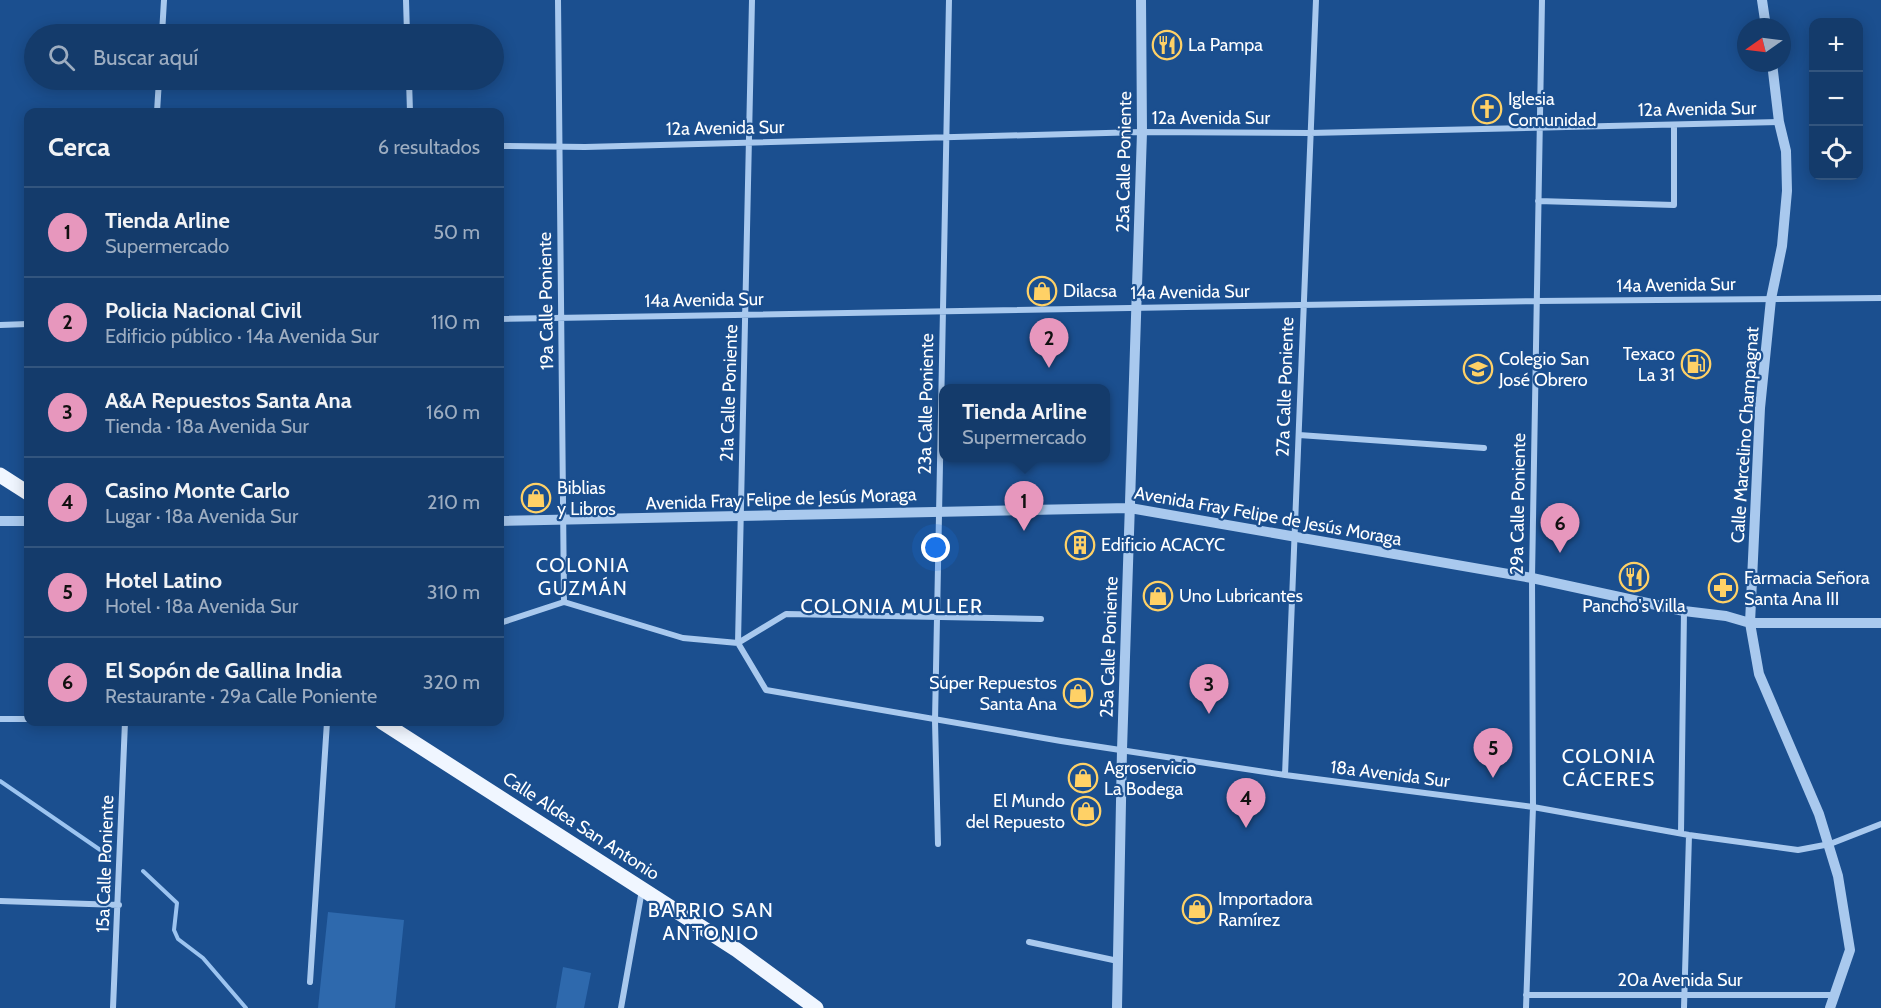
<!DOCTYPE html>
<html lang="es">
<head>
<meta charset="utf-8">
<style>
  :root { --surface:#143b6b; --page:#214673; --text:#f1f3f6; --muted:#9dadc1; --line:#33557e; --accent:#e797bd }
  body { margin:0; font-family:Cabin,sans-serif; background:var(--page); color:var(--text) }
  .controls { position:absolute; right:18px; top:18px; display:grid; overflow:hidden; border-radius:12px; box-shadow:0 3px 15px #0003 }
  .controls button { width:54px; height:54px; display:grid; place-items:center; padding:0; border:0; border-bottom:2px solid var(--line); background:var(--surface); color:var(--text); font:30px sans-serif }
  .compass { position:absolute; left:1737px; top:18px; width:54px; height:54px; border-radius:50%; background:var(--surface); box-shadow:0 3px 15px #0003; rotate:256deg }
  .you { position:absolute; left:936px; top:548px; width:21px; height:21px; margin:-15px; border:4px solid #fff; border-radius:50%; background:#1a73e8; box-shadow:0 0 0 9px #1a73e833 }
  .badge { display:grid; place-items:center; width:39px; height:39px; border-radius:50%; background:var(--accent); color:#111; font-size:20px; font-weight:700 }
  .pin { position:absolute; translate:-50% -50px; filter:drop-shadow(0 2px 3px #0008) }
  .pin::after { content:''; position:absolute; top:32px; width:21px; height:18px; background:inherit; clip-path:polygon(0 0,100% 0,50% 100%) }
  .popup { position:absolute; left:939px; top:384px; width:171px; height:78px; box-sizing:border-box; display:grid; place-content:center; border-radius:12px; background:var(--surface); filter:drop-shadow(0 2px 4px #0005); font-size:20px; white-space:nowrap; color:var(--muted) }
  .popup b { font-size:22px; color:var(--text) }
  .popup::after { content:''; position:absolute; left:50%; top:100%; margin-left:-12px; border:12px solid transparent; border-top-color:var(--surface) }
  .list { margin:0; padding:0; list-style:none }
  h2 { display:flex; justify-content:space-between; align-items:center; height:78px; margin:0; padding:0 24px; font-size:26px }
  h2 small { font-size:20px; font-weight:400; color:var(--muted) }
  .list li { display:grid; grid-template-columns:39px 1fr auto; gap:18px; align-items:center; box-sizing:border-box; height:90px; padding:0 24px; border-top:2px solid var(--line) }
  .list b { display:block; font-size:22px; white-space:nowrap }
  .list p { margin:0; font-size:20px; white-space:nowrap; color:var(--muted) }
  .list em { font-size:20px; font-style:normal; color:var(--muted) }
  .icon { flex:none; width:33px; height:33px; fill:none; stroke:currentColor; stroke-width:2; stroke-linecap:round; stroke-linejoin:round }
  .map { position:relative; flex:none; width:1881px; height:1008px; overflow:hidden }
  .search { position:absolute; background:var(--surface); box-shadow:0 3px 15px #0003; left:24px; top:24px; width:480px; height:66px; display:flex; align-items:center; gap:15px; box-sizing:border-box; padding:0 21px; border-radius:33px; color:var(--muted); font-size:22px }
  .panel { position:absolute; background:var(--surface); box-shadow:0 3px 15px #0003; left:24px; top:108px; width:480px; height:618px; border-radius:12px }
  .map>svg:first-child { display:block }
  .green { fill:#2e69ad }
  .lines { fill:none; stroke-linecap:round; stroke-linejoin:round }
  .stream { stroke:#9cc4f0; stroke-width:4 }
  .minor { stroke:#a9c9ee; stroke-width:6 }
  .tertiary { stroke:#a9c9ee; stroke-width:10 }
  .primary { stroke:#f0f6ff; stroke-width:15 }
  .labels { text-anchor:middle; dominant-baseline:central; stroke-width:4.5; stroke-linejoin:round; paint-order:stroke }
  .poi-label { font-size:18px; fill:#fff; stroke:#1b4f8f; text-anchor:start }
  .street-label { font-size:18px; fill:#fff; stroke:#1b4f8f }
  .neighbourhood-label { font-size:20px; letter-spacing:1.5px; fill:#fff; stroke:#1b4f8f }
</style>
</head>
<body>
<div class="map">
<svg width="1881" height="1008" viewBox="0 0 1881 1008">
  <rect width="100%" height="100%" fill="#1b4f8f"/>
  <path class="green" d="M328,912L404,920L395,1008H318Z
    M563,967L591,973L584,1008H556Z"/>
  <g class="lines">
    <path class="stream" d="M0,781L109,856
      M143,871L177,903L174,930L178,939L203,958L246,1008"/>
    <path class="minor" d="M406,0L407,34
      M558,0L564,602
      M162,34L164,0
      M409,80L410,112
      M157,112L159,80
      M500,146L585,147L1142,132L1310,133L1779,122
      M1538,201L1674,205V125
      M500,319L1536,301L1881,298
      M0,325L28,324
      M1299,435L1484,448
      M500,623L564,602L683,638L738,643
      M738,643L766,690L1061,741L1285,775L1533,807L1689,835L1798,850L1830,844L1881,824
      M738,643L752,0
      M738,643L786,614L1041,619
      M0,719H28
      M310,722H327
      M1285,775L1316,0
      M1681,833L1684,611
      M938,844L935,721L949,0
      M0,901L119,905
      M1029,942L1118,961
      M310,982L327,722
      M1526,995H1834
      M113,1008L125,722
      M621,1008L642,890
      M1526,1008L1533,807L1532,578L1542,0
      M1684,1008L1689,835"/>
    <path class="tertiary" d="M1762,0L1766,27
      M1772,63L1779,122L1786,151L1787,191L1782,246L1771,299L1760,408L1750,623L1759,674L1819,814L1838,876L1850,950L1830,1008
      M0,521H28
      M500,521L1130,508L1532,578L1684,611L1726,616L1750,623H1881
      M1117,1008L1122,750L1142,132L1141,0"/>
    <path class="primary" d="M0,475L28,493
      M382,722L737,950L816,1008"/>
  </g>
  <defs>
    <g id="restaurant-ring" transform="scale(1.5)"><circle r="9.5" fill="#1b4f8f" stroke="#ffd166" stroke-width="1.5"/><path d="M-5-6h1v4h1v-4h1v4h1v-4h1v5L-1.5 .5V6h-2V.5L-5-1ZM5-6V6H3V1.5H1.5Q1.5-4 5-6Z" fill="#ffd166"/></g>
    <g id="church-ring" transform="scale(1.5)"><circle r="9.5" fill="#1b4f8f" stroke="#ffd166" stroke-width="1.5"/><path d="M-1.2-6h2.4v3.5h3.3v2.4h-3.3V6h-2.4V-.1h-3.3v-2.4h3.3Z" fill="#ffd166"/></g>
    <g id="shop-ring" transform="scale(1.5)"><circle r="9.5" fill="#1b4f8f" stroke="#ffd166" stroke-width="1.5"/><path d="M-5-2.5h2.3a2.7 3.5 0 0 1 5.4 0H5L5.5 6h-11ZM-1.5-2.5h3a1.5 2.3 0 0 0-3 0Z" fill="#ffd166"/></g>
    <g id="fuel-ring" transform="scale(1.5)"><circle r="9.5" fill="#1b4f8f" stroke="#ffd166" stroke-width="1.5"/><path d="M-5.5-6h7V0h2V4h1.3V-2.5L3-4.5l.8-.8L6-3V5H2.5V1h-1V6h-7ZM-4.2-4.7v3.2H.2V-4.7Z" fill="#ffd166"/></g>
    <g id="school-ring" transform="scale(1.5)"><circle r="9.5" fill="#1b4f8f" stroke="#ffd166" stroke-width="1.5"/><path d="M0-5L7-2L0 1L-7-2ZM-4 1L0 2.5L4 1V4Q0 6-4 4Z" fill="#ffd166"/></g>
    <g id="building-ring" transform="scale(1.5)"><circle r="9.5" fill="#1b4f8f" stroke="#ffd166" stroke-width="1.5"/><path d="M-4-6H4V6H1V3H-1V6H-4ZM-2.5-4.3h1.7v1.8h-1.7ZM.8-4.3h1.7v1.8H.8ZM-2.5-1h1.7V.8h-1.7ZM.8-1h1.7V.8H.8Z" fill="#ffd166"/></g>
    <g id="pharmacy-ring" transform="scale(1.5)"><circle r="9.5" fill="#1b4f8f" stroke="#ffd166" stroke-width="1.5"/><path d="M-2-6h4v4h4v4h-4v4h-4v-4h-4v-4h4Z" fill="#ffd166"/></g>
  </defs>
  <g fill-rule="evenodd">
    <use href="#restaurant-ring" x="1167" y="45"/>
    <use href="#church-ring" x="1487" y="109"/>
    <use href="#shop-ring" x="1042" y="291"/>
    <use href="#fuel-ring" x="1696" y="364"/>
    <use href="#school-ring" x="1478" y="369"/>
    <use href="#shop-ring" x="536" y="498"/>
    <use href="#building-ring" x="1080" y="545"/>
    <use href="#restaurant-ring" x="1634" y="577"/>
    <use href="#pharmacy-ring" x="1723" y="588"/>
    <use href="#shop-ring" x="1158" y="596"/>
    <use href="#shop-ring" x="1078" y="693"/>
    <use href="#shop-ring" x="1083" y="778"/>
    <use href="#shop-ring" x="1086" y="811"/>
    <use href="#shop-ring" x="1197" y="909"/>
  </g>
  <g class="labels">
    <g class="poi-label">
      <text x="1188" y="45">La Pampa</text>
      <text x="1508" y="99">Iglesia<tspan x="1508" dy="21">Comunidad</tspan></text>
      <text x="1063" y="291">Dilacsa</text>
      <text x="1675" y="354" text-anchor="end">Texaco<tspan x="1675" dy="21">La 31</tspan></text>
      <text x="1499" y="359">Colegio San<tspan x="1499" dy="21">José Obrero</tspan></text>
      <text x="557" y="488">Biblias<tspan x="557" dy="21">y Libros</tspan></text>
      <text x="1101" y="545">Edificio ACACYC</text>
      <text x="1744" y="578">Farmacia Señora<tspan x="1744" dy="21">Santa Ana III</tspan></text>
      <text x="1179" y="596">Uno Lubricantes</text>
      <text x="1634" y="606" text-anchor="middle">Pancho's Villa</text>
      <text x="1057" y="683" text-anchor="end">Súper Repuestos<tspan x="1057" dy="21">Santa Ana</tspan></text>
      <text x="1104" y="768">Agroservicio<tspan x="1104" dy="21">La Bodega</tspan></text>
      <text x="1065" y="801" text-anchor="end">El Mundo<tspan x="1065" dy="21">del Repuesto</tspan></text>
      <text x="1218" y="899">Importadora<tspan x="1218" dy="21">Ramírez</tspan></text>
    </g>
    <g class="street-label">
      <text transform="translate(1697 109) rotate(-1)">12a Avenida Sur</text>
      <text x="1211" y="118">12a Avenida Sur</text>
      <text transform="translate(725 128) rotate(-1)">12a Avenida Sur</text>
      <text transform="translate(1124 162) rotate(-89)">25a Calle Poniente</text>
      <text transform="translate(1676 285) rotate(-1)">14a Avenida Sur</text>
      <text transform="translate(1190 292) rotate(-1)">14a Avenida Sur</text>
      <text transform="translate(704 300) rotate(-1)">14a Avenida Sur</text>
      <text transform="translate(546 301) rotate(-91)">19a Calle Poniente</text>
      <text transform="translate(1285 387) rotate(-88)">27a Calle Poniente</text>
      <text transform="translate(729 393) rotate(-88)">21a Calle Poniente</text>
      <text transform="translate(926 404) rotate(-89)">23a Calle Poniente</text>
      <text transform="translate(1745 435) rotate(-86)">Calle Marcelino Champagnat</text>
      <text transform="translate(781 499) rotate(-2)">Avenida Fray Felipe de Jesús Moraga</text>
      <text transform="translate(1518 504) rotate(-89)">29a Calle Poniente</text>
      <text transform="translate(1268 516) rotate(10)">Avenida Fray Felipe de Jesús Moraga</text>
      <text transform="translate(1109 647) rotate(-88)">25a Calle Poniente</text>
      <text transform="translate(1390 774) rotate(7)">18a Avenida Sur</text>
      <text transform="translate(581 826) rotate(33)">Calle Aldea San Antonio</text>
      <text transform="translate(105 864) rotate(-88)">15a Calle Poniente</text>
      <text x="1680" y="980">20a Avenida Sur</text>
    </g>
    <g class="neighbourhood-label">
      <text x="583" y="565">COLONIA<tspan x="583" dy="23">GUZMÁN</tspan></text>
      <text x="892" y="606">COLONIA MULLER</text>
      <text x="1609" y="756">COLONIA<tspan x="1609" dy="23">CÁCERES</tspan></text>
      <text x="711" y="910">BARRIO SAN<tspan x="711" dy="23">ANTONIO</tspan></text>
    </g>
  </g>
</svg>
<div class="controls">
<button>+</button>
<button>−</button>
<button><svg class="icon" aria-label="locate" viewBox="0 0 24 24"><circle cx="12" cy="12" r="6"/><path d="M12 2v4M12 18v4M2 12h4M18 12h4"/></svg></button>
</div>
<svg class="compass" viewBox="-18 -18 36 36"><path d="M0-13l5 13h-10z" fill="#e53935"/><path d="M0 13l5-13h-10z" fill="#9dadc1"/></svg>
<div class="you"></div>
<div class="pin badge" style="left:1024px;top:531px">1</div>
<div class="popup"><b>Tienda Arline</b>Supermercado</div>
<div class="pin badge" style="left:1049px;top:368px">2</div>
<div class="pin badge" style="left:1209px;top:714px">3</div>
<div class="pin badge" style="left:1246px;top:828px">4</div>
<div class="pin badge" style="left:1493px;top:778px">5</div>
<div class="pin badge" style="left:1560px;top:553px">6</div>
<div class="search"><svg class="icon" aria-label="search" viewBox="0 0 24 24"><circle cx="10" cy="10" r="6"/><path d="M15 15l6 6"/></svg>Buscar aquí</div>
<section class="panel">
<h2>Cerca<small>6 resultados</small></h2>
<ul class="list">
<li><span class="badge">1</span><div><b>Tienda Arline</b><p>Supermercado</p></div><em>50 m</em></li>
<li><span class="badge">2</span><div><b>Policia Nacional Civil</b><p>Edificio público · 14a Avenida Sur</p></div><em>110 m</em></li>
<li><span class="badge">3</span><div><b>A&amp;A Repuestos Santa Ana</b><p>Tienda · 18a Avenida Sur</p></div><em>160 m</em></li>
<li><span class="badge">4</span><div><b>Casino Monte Carlo</b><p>Lugar · 18a Avenida Sur</p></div><em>210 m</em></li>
<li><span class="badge">5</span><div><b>Hotel Latino</b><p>Hotel · 18a Avenida Sur</p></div><em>310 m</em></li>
<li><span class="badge">6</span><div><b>El Sopón de Gallina India</b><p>Restaurante · 29a Calle Poniente</p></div><em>320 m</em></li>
</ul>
</section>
</div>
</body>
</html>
